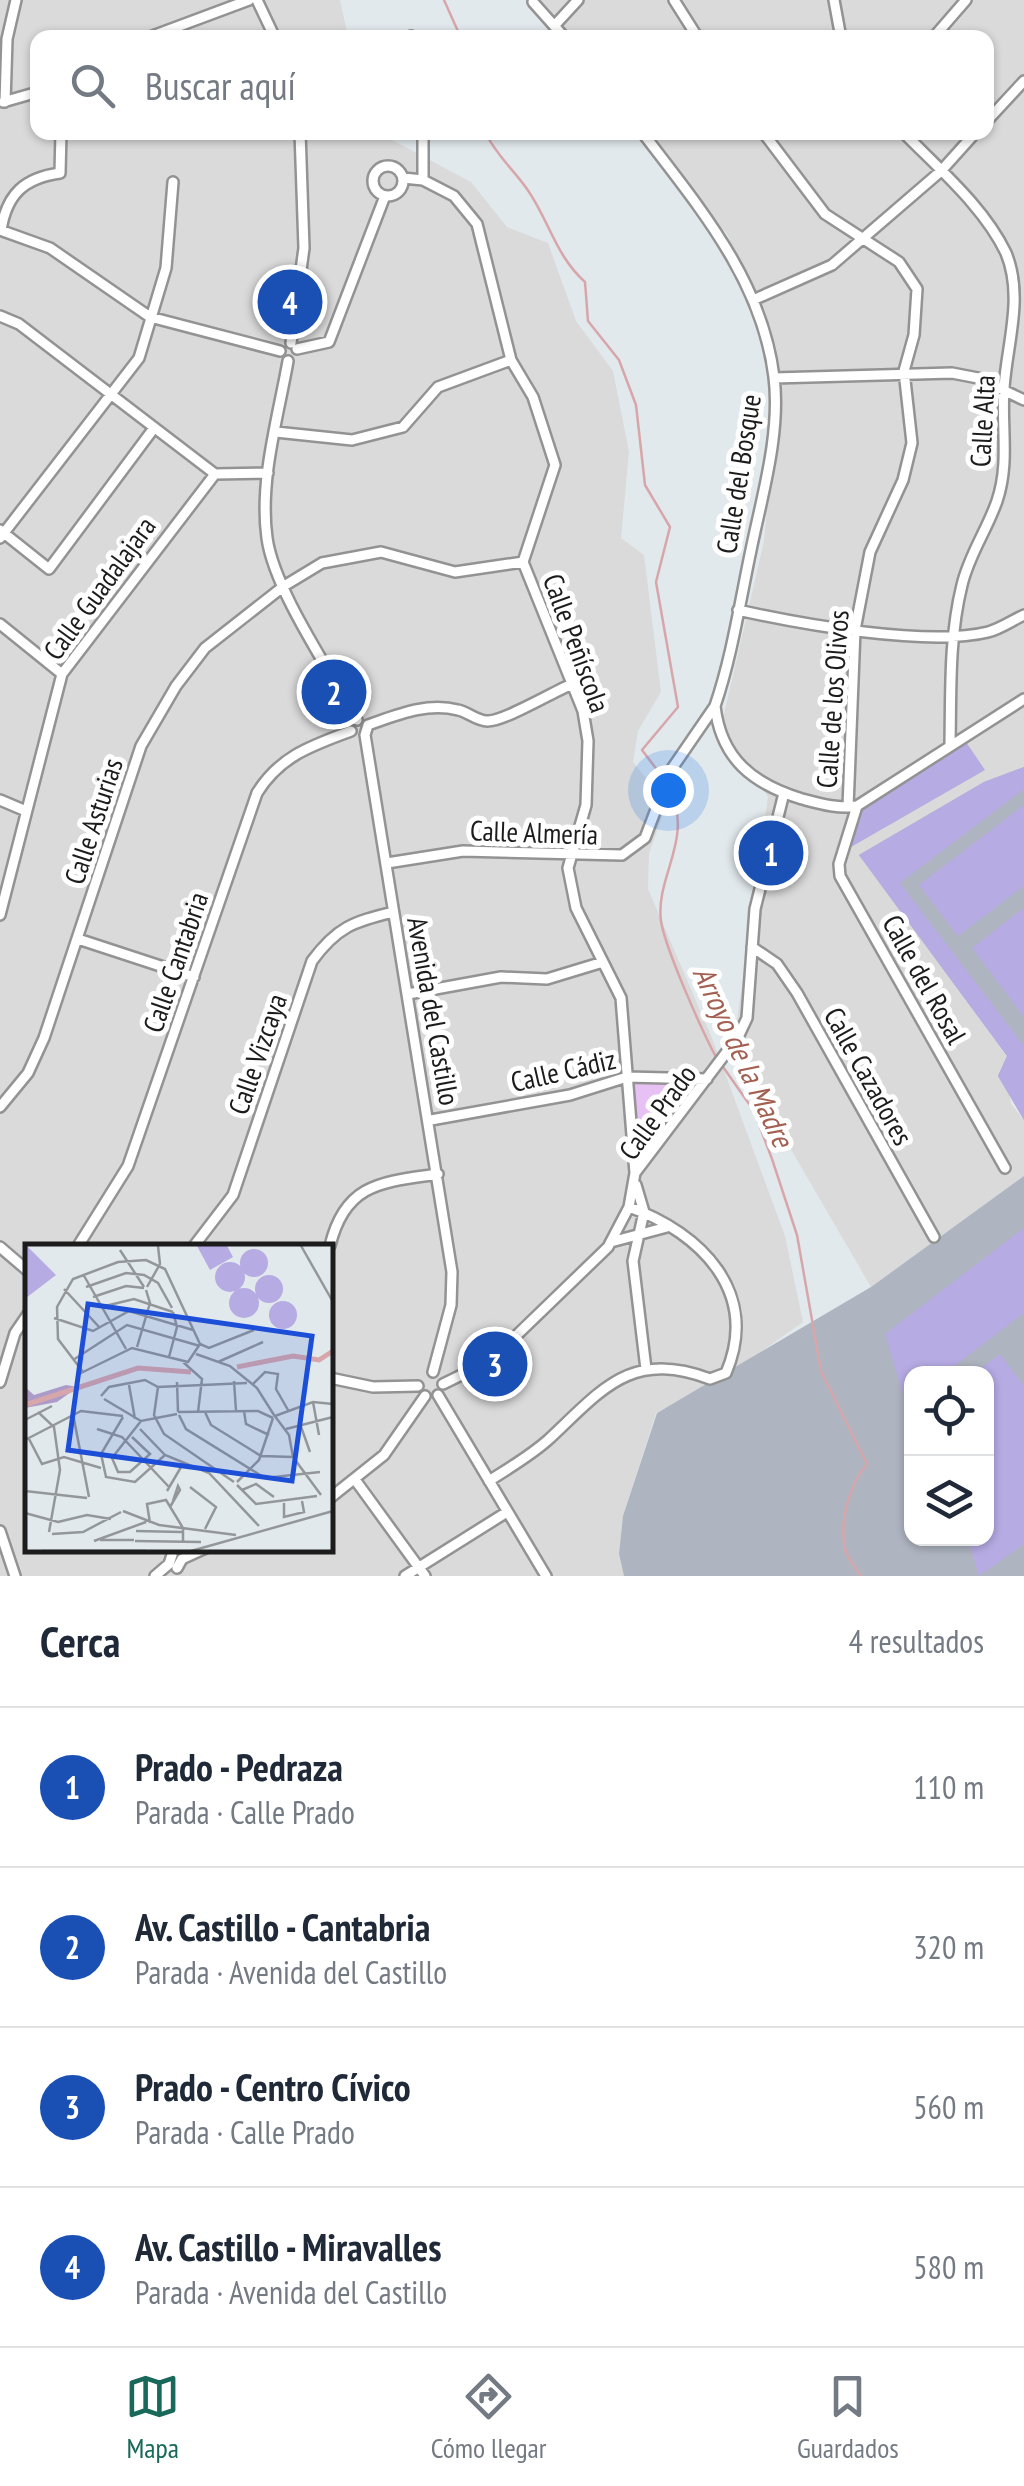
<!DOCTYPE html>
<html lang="es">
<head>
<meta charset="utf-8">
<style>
  :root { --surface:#fff; --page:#f6f6f7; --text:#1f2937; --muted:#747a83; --line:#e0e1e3; --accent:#186959 }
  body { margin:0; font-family:"PT Sans Narrow",sans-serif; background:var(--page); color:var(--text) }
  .controls { position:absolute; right:30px; bottom:30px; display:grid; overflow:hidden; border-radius:20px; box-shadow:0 2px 8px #0004 }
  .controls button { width:90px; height:90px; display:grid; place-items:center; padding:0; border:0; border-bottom:2px solid var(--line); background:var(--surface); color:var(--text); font:50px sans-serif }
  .you { position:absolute; left:668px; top:790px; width:35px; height:35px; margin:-25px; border:8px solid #fff; border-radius:50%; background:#1a73e8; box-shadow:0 0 0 15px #1a73e833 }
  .badge { display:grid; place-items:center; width:65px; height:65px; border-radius:50%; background:var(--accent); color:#fff; font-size:32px; font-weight:700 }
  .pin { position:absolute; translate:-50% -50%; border:5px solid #fff; box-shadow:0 2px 10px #0006 }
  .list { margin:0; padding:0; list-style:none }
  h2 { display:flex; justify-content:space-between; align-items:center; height:130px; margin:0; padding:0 40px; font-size:42px }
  h2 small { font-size:32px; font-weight:400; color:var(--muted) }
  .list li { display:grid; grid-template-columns:65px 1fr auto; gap:30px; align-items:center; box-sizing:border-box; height:160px; padding:0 40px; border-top:2px solid var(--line) }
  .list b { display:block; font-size:38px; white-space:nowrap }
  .list p { margin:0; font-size:32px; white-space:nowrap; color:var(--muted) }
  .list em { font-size:32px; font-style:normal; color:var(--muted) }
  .icon { flex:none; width:55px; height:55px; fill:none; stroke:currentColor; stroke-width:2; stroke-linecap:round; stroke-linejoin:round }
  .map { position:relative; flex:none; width:1024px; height:1576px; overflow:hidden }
  .search { position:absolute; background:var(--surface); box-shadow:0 2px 8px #0004; left:30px; right:30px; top:30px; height:110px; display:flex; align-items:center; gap:25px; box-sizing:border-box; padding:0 35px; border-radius:20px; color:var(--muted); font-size:38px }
  .sheet { height:770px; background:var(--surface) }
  nav { display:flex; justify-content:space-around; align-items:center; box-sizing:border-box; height:140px; border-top:2px solid var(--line); background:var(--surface); font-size:28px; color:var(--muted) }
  nav a { display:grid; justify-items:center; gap:5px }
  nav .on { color:var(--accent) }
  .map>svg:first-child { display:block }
  .residential { fill:#d9dad9; fill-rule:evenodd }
  .construction { fill:#aeb4c0; fill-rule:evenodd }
  .grass { fill:#b6abe3 }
  .park { fill:#e8c1f4 }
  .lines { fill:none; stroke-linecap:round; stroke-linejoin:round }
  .stream { stroke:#d7a6aa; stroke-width:2.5 }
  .street-casing { stroke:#939393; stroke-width:14 }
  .street { stroke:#fff; stroke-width:9 }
  .labels { text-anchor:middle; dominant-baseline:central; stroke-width:10; stroke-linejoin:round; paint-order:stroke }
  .street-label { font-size:28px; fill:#1c1c1c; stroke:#fff }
  .water-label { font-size:30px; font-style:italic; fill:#a36051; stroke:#fff }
  .inset-river { fill:none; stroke:#d7a6aa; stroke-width:5 }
  .inset-road { fill:none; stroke:#939799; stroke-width:2.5 }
  .view { fill:#1d4ed8; fill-opacity:0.15; stroke:#1d4ed8; stroke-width:5 }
  .inset-edge { fill:none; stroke:#1c1c1c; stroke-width:5 }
</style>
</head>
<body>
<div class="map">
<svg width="1024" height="1576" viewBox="0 0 1024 1576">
  <rect width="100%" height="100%" fill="#e2e9ec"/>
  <path class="residential" d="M0,0H340L348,37L38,38V132L379,133L471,182L507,227L548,243L576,321L613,371L629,452L621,538L644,555L661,692L638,731L633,762L667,804L649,853L648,889L712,1038L785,1236L803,1322L738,1368L656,1413L623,1516L619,1554L624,1576H0ZM28,1246H330V1548H28Z
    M534,0H1024V767L984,783L860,855L1007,1057L1011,1104L1024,1120V1176L871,1287L733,1050L768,797L721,727L764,541L779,382L759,304L727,234L638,133L986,132V38L555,37L528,7Z"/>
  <path class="construction" d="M1024,767V1120L998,1076L1007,1056L859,855L984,782Z
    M1024,1176V1576H624L619,1554L623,1516L657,1413L871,1287ZM912,1374H986V1538H912Z"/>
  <path class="grass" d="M966,742L985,770L851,847L862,810Z
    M1024,767V789L900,883L1024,1046V1120L998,1076L1007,1056L859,855L984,782Z
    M1024,805V886L958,936L919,885Z
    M1024,908V1017L972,948Z
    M1024,1228V1313L945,1373L912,1374L911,1399L906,1404L885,1334Z
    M1000,1354L1024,1386V1544L979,1576L968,1539L986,1538V1374L975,1373Z"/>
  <path class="park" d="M627,1077L707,1079L635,1173Z"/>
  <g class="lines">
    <path class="stream" d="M444,0L461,38
      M485,132C496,155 513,169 527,189C549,220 555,255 585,282L588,321L619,360L636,405L645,485L670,527L656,582L678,707L642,750L664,779
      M668,786C696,838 655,875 661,921C665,948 702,1031 716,1057
      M721,1064L754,1111L772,1159L797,1235L821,1371L867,1464C850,1484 839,1521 845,1548C846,1557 856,1568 861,1576"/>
    <g class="street-casing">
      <path id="street" d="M257,0L275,38
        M674,0L698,38
        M834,0L841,38
        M533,2L565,38
        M555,25L578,0
        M411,36L412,38
        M147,38L249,0
        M933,38L966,0
        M3,102L38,92
        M5,102L7,39L16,0
        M986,122L1024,81
        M642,132C699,207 762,280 774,377C781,433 762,496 751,550C740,602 732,656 715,706C721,759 753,784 802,799C821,804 838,809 857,806L1024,699
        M763,132L825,214L899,262L917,289L914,335L904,371L912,443L903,480L870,552L855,630L848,807
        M903,132C939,169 984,207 1006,253C1024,297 1007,343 1004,388C1001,427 1010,462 997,501C987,530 969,555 962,585C949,637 951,691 950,744
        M373 181a15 15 0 1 1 30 0a15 15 0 1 1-30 0Z
        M403,178L423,180L454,196L477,224L511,360L533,397L555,465L523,562L583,711L588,741L586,805L568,868L576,908L621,998L635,1173
        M423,180V132
        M0,230L50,248L150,317L280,351
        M1,230C7,194 24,178 60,173L61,132
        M753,300L832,265L941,171L976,132
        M0,316L19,324L215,474L268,473
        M291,343L304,248L300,132
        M297,349L329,342L385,196
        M288,361C278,418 259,481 267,538C274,590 331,672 357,720
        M774,378L952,373L978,378L1024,400
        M276,432L352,440L403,427L438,387L511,360
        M0,530L49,569L154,428
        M0,538L139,358L166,268L173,182
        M738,610C800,624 928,647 988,632C1000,629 1013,620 1024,615
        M0,624L62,674
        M368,725L365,735L452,1272L451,1305L433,1372
        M368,725C397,715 427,702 458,710C468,712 477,721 487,721C503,722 553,692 572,684
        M0,800L26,811
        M857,806L839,864L840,876L1005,1168
        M387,863L463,851L622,855L645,838L671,770L715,706
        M0,915L62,674L215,474
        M78,939L194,977
        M752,947L777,964L797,993L934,1237
        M408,994L501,977L547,979L603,962
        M0,1107L28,1073L44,1038L141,746L176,686L205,648L284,586L322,563L381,552L455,572L523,562
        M431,1120L570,1095L627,1077L707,1079
        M636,1185L644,1212L633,1261L646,1369
        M611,1242L667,1227
        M78,1246L128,1166L257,793C280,756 311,746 351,731
        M194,1246L233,1195L312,961C337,927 353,922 393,912
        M330,1246C345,1183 382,1182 438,1174
        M0,1247L28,1271
        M330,1378L373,1387L418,1386
        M0,1382L15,1333L28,1314
        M443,1384L490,1361L608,1247L629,1207L635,1173L738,1037L747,1018L755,909L784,793
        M438,1395L546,1576
        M356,1481L425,1576
        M489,1481C509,1468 530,1456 548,1440C602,1390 630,1349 710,1379L726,1373C760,1293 702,1233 629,1207
        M330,1498L384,1455L425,1396
        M0,1531L15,1576
        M177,1568L182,1559L206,1548
        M155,1576L169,1564L172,1555
        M405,1576L507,1512"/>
    </g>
    <use href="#street" class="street"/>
  </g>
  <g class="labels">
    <g class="street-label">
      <text transform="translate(982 421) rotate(-87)">Calle Alta</text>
      <text transform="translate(738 474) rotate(-81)">Calle del Bosque</text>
      <text transform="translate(99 588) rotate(-54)">Calle Guadalajara</text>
      <text transform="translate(577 643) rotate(70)">Calle Peñíscola</text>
      <text transform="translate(832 699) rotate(-86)">Calle de los Olivos</text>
      <text transform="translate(93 821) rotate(-72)">Calle Asturias</text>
      <text transform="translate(534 832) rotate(2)">Calle Almería</text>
      <text transform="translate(175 962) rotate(-71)">Calle Cantabria</text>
      <text transform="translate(925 979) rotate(61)">Calle del Rosal</text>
      <text transform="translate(434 1011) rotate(80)">Avenida del Castillo</text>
      <text transform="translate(257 1054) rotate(-71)">Calle Vizcaya</text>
      <text transform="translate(563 1070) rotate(-13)">Calle Cádiz</text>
      <text transform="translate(869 1076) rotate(61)">Calle Cazadores</text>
      <text transform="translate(657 1112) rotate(-54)">Calle Prado</text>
    </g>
    <g class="water-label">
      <text transform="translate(744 1056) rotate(65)">Arroyo de la Madre</text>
    </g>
  </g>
  <g transform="translate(25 1244)">
    <rect width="308" height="308" fill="#e2e9ec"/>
    <path d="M0,0L31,31L1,54L0,53ZM201,0L208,13L185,26L172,2ZM215 19a14 14 0 1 1 28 0a14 14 0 1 1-28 0ZM190 33a15 15 0 1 1 30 0a15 15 0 1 1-30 0ZM230 45a14 14 0 1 1 28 0a14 14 0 1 1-28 0ZM204 59a15 15 0 1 1 30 0a15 15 0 1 1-30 0ZM244 71a14 14 0 1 1 28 0a14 14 0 1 1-28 0Z" fill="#b6abe3"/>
    <path d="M41,141L53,143L32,158L0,164V143L9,151Z" fill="#ac9ac9"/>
    <path class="inset-river" d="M212,123L268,112L294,116L308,107M0,161L113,124L166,128"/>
    <path class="inset-road" d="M275,0L308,58M95,6L119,43M58,30L101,105M61,43L101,29L119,31L133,39L147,64M122,43L135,20L133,2M39,45L75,84M68,53L101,42L119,44M76,63L109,55L148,68M29,74L68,87L104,67L168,86M175,100L184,104L229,86M112,103L125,59L121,46M171,110L205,122L232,144L249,171M144,113L152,83L148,68M48,116L102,81L175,102M158,118L177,135L173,168M193,118L238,98M58,128L33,95L32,63L48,35L93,18L121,16L140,25L175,100M54,130L107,104L163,118L175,100M209,137L211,167M152,138L153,168M104,141L110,175M227,141L240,128L253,130L251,145L263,166M133,143L129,171L139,190L209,238M76,152L84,143L120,136L133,143L222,139M79,155L116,177L152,170M288,158L294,191M219,167L221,180L244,191M13,168L29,183L35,226L24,288M153,168L233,167L248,174M180,168L186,181L236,212L268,213M48,170L64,253M154,171L161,185L240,234L295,228M249,171L264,191L268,213M250,172L288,158L308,160M98,173L76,210L81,233L110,238L140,211M0,176L27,162M274,177L285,208M72,185L97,193L144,243M115,185L140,211L184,229L234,282M261,185L308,173M3,193L17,220L39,213L76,224M107,193L125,210L105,228H93L87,214L116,177M0,196L56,167L98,172M268,213L296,251M212,238L234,216L248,174M212,241L231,260L292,252M165,243L191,263L180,285M217,246L231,240L249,253M0,247L62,254M142,247L159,218M259,259V273L279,268L277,257M145,263L155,246L153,242L148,257M98,267L134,281L211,291M0,269L33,278L62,271L86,275M125,279L122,260L141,256L158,284V298M111,287L157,288M27,290L58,288L96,268M75,296H109M69,297L121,278M110,297L176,298M17,307H121M166,307L308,267"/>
    <path class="view" d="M63,60L287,92L267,237L43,206Z"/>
    <rect width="308" height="308" class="inset-edge"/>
  </g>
</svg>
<div class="controls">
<button><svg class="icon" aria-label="locate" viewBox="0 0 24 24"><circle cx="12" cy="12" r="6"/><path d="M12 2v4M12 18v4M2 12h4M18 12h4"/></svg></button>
<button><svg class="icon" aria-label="layers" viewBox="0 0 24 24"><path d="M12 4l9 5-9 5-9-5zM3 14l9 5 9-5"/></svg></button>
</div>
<div class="you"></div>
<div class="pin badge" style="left:771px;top:853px;background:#1a4fb4">1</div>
<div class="pin badge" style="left:334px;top:692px;background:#1a4fb4">2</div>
<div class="pin badge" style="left:495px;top:1364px;background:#1a4fb4">3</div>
<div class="pin badge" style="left:290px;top:302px;background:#1a4fb4">4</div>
<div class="search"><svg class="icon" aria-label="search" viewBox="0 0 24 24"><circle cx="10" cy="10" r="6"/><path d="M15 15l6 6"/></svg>Buscar aquí</div>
</div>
<section class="sheet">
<h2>Cerca<small>4 resultados</small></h2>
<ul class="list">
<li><span class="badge" style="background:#1a4fb4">1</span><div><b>Prado - Pedraza</b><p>Parada · Calle Prado</p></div><em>110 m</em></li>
<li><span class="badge" style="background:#1a4fb4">2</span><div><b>Av. Castillo - Cantabria</b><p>Parada · Avenida del Castillo</p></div><em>320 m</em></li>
<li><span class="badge" style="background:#1a4fb4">3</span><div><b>Prado - Centro Cívico</b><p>Parada · Calle Prado</p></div><em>560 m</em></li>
<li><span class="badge" style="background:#1a4fb4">4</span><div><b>Av. Castillo - Miravalles</b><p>Parada · Avenida del Castillo</p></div><em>580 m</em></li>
</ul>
</section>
<nav>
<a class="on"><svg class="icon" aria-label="map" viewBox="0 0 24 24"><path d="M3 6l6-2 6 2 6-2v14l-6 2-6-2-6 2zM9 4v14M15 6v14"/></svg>Mapa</a>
<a><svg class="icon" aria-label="directions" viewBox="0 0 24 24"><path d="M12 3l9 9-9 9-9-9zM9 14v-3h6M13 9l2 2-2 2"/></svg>Cómo llegar</a>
<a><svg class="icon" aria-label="saved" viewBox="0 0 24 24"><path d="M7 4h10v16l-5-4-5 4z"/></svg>Guardados</a>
</nav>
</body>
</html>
